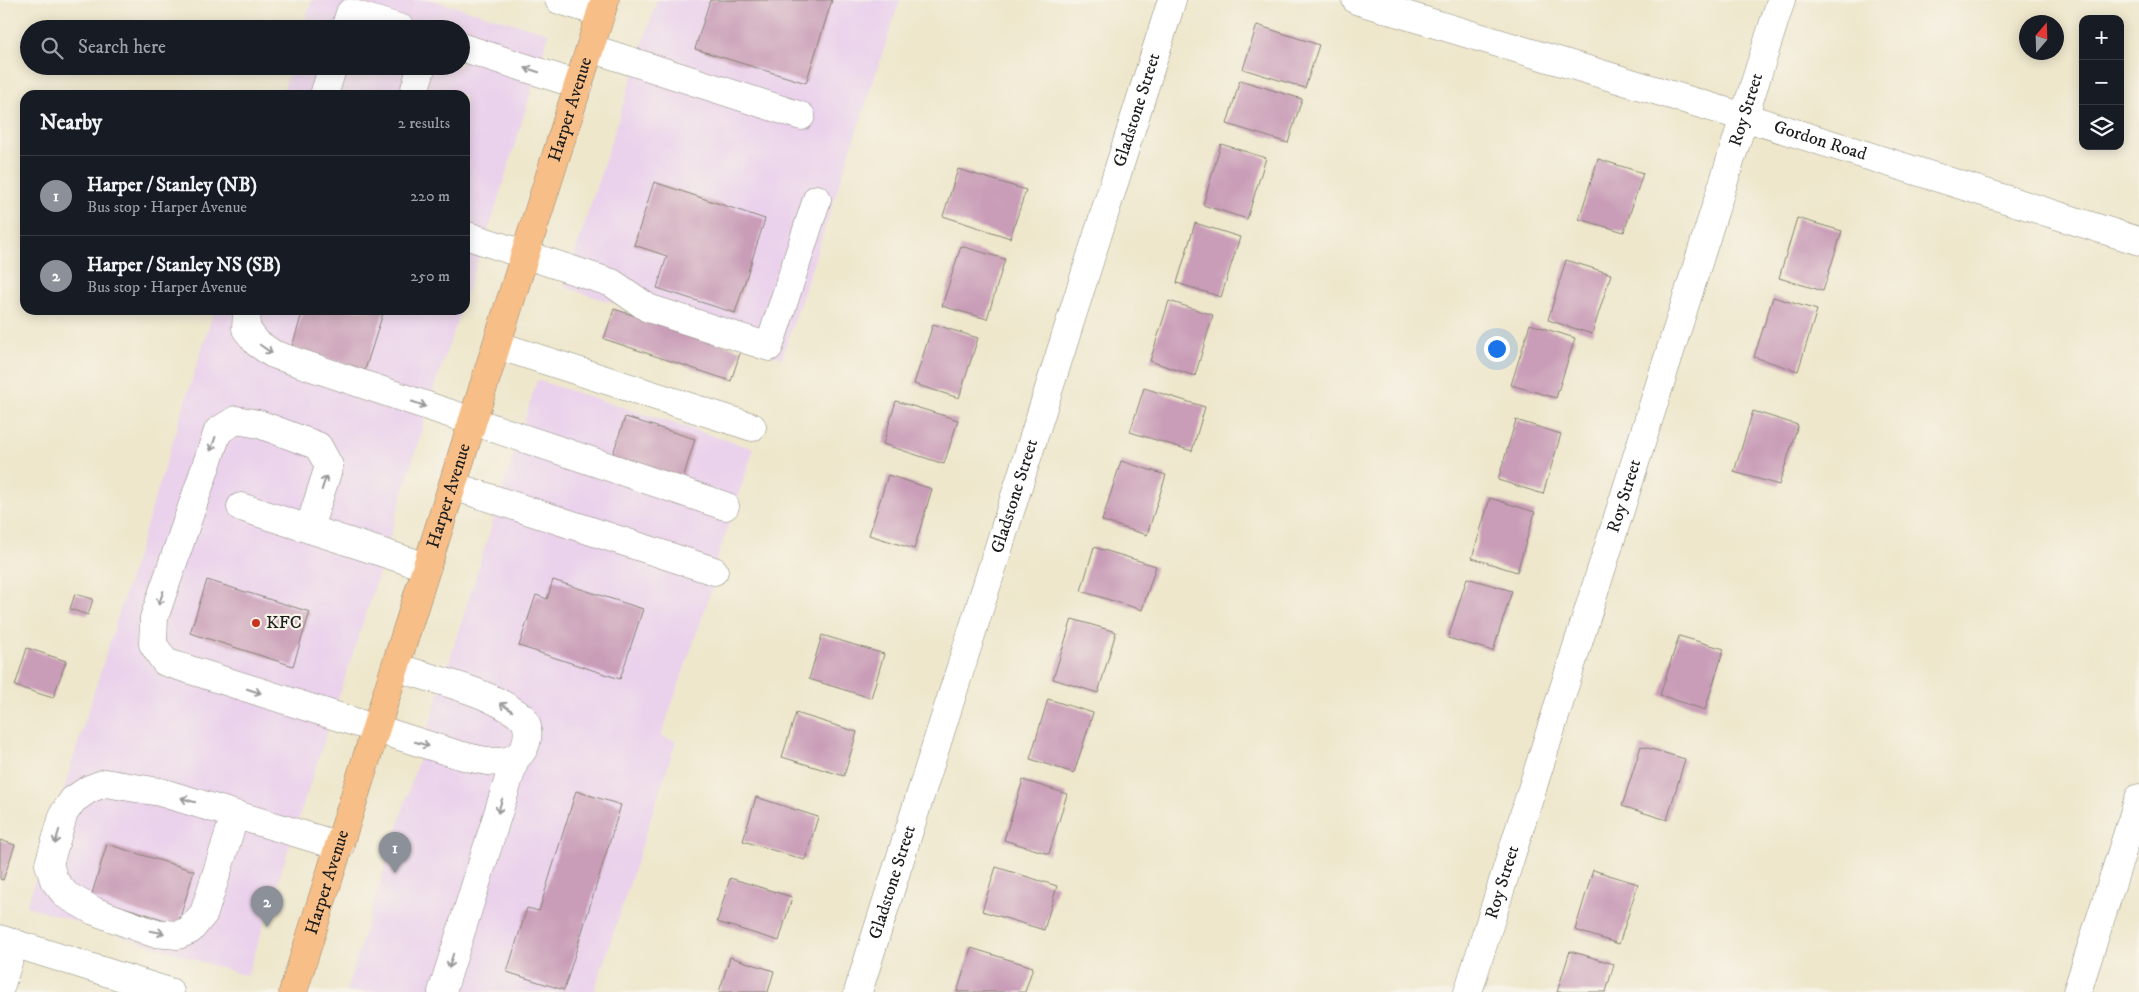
<!DOCTYPE html>
<html lang="en">
<head>
<meta charset="utf-8">
<style>
  :root { --surface:#171b24; --page:#242831; --text:#f1f3f6; --muted:#9ea1a6; --line:#363941; --accent:#8c9099 }
  body { margin:0; font-family:"IM FELL DW Pica",serif; background:var(--page); color:var(--text) }
  .controls { position:absolute; right:15px; top:15px; display:grid; overflow:hidden; border-radius:10px; box-shadow:0 2px 12px #0003 }
  .controls button { width:45px; height:45px; display:grid; place-items:center; padding:0; border:0; border-bottom:1px solid var(--line); background:var(--surface); color:var(--text); font:25px sans-serif }
  .compass { position:absolute; left:2019px; top:15px; width:45px; height:45px; border-radius:50%; background:var(--surface); box-shadow:0 2px 12px #0003; rotate:19deg }
  .you { position:absolute; left:1496px; top:348px; width:18px; height:18px; margin:-12px; border:4px solid #fff; border-radius:50%; background:#1a73e8; box-shadow:0 0 0 8px #1a73e833 }
  .badge { display:grid; place-items:center; width:32px; height:32px; border-radius:50%; background:var(--accent); color:#fff; font-size:16px; font-weight:700 }
  .pin { position:absolute; translate:-50% -41px; filter:drop-shadow(0 1px 2px #0008) }
  .pin::after { content:''; position:absolute; top:26px; width:18px; height:15px; background:inherit; clip-path:polygon(0 0,100% 0,50% 100%) }
  .list { margin:0; padding:0; list-style:none }
  h2 { display:flex; justify-content:space-between; align-items:center; height:65px; margin:0; padding:0 20px; font-size:21px }
  h2 small { font-size:16px; font-weight:400; color:var(--muted) }
  .list li { display:grid; grid-template-columns:32px 1fr auto; gap:15px; align-items:center; box-sizing:border-box; height:80px; padding:0 20px; border-top:1px solid var(--line) }
  .list b { display:block; font-size:19px; white-space:nowrap }
  .list p { margin:0; font-size:16px; white-space:nowrap; color:var(--muted) }
  .list em { font-size:16px; font-style:normal; color:var(--muted) }
  .icon { flex:none; width:28px; height:28px; fill:none; stroke:currentColor; stroke-width:2; stroke-linecap:round; stroke-linejoin:round }
  .map { position:relative; flex:none; width:2139px; height:992px; overflow:hidden }
  .search { position:absolute; background:var(--surface); box-shadow:0 2px 12px #0003; left:20px; top:20px; width:450px; height:55px; display:flex; align-items:center; gap:12px; box-sizing:border-box; padding:0 18px; border-radius:28px; color:var(--muted); font-size:19px }
  .panel { position:absolute; background:var(--surface); box-shadow:0 2px 12px #0003; left:20px; top:90px; width:450px; height:225px; border-radius:15px }
  .map>svg:first-child { display:block }
  .built { fill:#ead1ec }
  .building { fill:#c99db7 }
  .lines { fill:none; stroke-linecap:round; stroke-linejoin:round }
  .minor-casing { stroke:#858274; stroke-width:29 }
  .major-casing { stroke:#858274; stroke-width:29 }
  .minor { stroke:#fff; stroke-width:28 }
  .major { stroke:#f7be87; stroke-width:28 }
  .oneway { stroke:#999 }
  .poi-dot { fill:#c8321e; stroke:#f7f3e8; stroke-width:2 }
  .labels { text-anchor:middle; dominant-baseline:central; stroke-width:4.5; stroke-linejoin:round; paint-order:stroke }
  .street-label { font-size:18px; fill:#1c1c1c; stroke:#f7f3e8 }
  .poi-label { font-size:18px; fill:#1c1c1c; stroke:#f7f3e8; text-anchor:start }
</style>
</head>
<body>
<div class="map">
<svg width="2139" height="992" viewBox="0 0 2139 992">
  <rect width="100%" height="100%" fill="#f7f3e8"/>
  <filter id="ink" filterUnits="userSpaceOnUse"><feTurbulence type="fractalNoise" baseFrequency=".02" numOctaves="2"/><feDisplacementMap in="SourceGraphic" scale="10" xChannelSelector="R" yChannelSelector="G"/><feConvolveMatrix kernelMatrix="1 2 1 2 8 2 1 2 1" color-interpolation-filters="sRGB"/></filter>
  <filter id="wash" filterUnits="userSpaceOnUse"><feTurbulence type="fractalNoise" baseFrequency=".0096" numOctaves="4" result="noise"/><feDisplacementMap in="SourceGraphic" scale="20" xChannelSelector="R" yChannelSelector="G"/><feGaussianBlur stdDeviation="1.12" result="paint"/><feColorMatrix in="noise" values="0 0 0 0 0 0 0 0 0 0 0 0 0 0 0 0 0 1.4 0 .05"/><feComposite in="paint" operator="in"/></filter>
  <g filter="url(#wash)">
    <rect width="100%" height="100%" fill="#eee7cc"/>
    <path class="built" d="M312,0H431L549,33L493,216L465,298V95H282L291,66H461V29H302Z
      M657,0H900L782,358L564,287Z
      M214,310H461L436,382L374,589L247,976L27,906Z
      M537,380L754,449L716,561V577L661,736L676,741L594,992H346Z"/>
    <g id="blocks">
      <path class="building" d="M710,0H832L806,83L695,49Z
        M1257,25L1319,45L1305,88L1243,69Z
        M1240,80L1302,99L1288,143L1227,124Z
        M1221,144L1266,158L1247,219L1203,205Z
        M1598,159L1643,173L1624,232L1579,219Z
        M958,169L1026,190L1010,238L943,216Z
        M654,182L765,219L735,313L657,288L667,256L634,245Z
        M1797,218L1842,231L1823,291L1779,278Z
        M1195,223L1240,237L1221,297L1177,283Z
        M961,246L1005,259L987,319L942,306Z
        M1566,260L1611,274L1592,334L1548,320Z
        M1773,297L1817,310L1798,371L1754,357Z
        M1169,301L1213,315L1195,376L1150,361Z
        M614,309L741,350L731,381L604,339Z
        M303,310H384L365,370L292,347Z
        M933,324L978,338L959,398L914,384Z
        M1530,324L1575,338L1556,398L1511,385Z
        M1144,388L1205,407L1192,451L1130,432Z
        M896,401L958,420L944,464L883,444Z
        M1753,411L1798,425L1779,485L1734,472Z
        M625,417L695,439L681,485L610,463Z
        M1516,420L1561,434L1543,494L1498,480Z
        M1121,461L1166,475L1147,535L1102,521Z
        M888,475L932,489L914,549L869,535Z
        M1490,498L1535,512L1517,572L1472,558Z
        M1094,547L1156,566L1142,610L1081,591Z
        M1467,578L1512,591L1493,651L1448,638Z
        M207,580L310,612L293,666L190,633Z
        M553,580L643,609L620,679L519,646L536,595L547,599Z
        M75,594L93,599L88,615L70,609Z
        M1072,619L1116,632L1098,693L1053,679Z
        M822,635L884,654L871,698L809,679Z
        M1679,636L1724,649L1705,710L1660,695Z
        M27,648L66,661L53,698L15,686Z
        M1048,699L1093,713L1074,773L1030,759Z
        M796,713L857,732L844,776L782,757Z
        M1641,746L1685,759L1667,820L1622,806Z
        M1023,780L1067,794L1049,854L1004,840Z
        M576,791L621,805L564,990L507,972L527,908L539,911Z
        M756,797L818,817L805,860L743,841Z
        M0,840L15,845L3,880L0,879Z
        M107,844L194,871L178,924L91,897Z
        M996,867L1057,886L1044,930L982,911Z
        M1593,870L1638,884L1619,944L1575,930Z
        M730,878L792,897L779,941L717,922Z
        M971,948L1033,967L1025,992H957Z
        M1570,951L1614,964L1606,992H1557Z
        M730,957L774,971L768,992H719Z"/>
    </g>
  </g>
  <g filter="url(#ink)">
    <use href="#blocks" fill-opacity="0" stroke="#858274" stroke-width="1"/>
    <g class="lines">
      <g class="minor-casing">
        <g id="minor">
          <path d="M559,0L601,13"/>
          <path id="s1" d="M1356,0L1744,117L2139,241"/>
          <path d="M345,29L350,13L402,29"/>
          <path d="M461,47L579,85"/>
          <path d="M590,48L801,116"/>
          <path d="M324,95L333,66"/>
          <path d="M413,95L422,66"/>
          <path d="M465,235L612,283L648,308L769,347L817,199"/>
          <path d="M247,310L246,329L257,343L273,354L725,506"/>
          <path d="M497,345L752,427"/>
          <path d="M453,486L714,571"/>
          <path d="M241,507L427,567"/>
          <path d="M309,529L329,466L318,446L259,424L236,420L218,431L154,618L153,644L165,662L456,754C480,760 520,774 527,739C528,733 528,723 523,718C488,690 437,681 396,667"/>
          <path d="M235,815L204,913L190,930L178,935L153,933L94,911L66,895L54,880L49,864L64,813L73,800L89,789L105,783L160,792L340,846"/>
          <path d="M0,939L170,992"/>
          <path d="M0,988L14,943"/>
          <path d="M442,992L515,759"/>
          <path id="s2" d="M858,992L1172,0"/>
          <path id="s3" d="M1468,992L1781,0"/>
          <path d="M2077,992L2139,798"/>
        </g>
      </g>
      <g class="major-casing">
        <g id="major">
          <path id="s4" d="M293,992L605,0"/>
        </g>
      </g>
      <use href="#minor" class="minor"/>
      <use href="#major" class="major"/>
    </g>
    <defs><path id="oneway-shaft" d="M-6 0H5M1.5-3L5.5 0L1.5 3" fill="none" stroke-width="1.6" stroke-linecap="round" stroke-linejoin="round" transform="scale(1.25)"/></defs>
    <g class="oneway">
      <use href="#oneway-shaft" transform="translate(532 70) rotate(-162)"/>
      <use href="#oneway-shaft" transform="translate(266 349) rotate(35)"/>
      <use href="#oneway-shaft" transform="translate(419 404) rotate(19)"/>
      <use href="#oneway-shaft" transform="translate(213 444) rotate(109)"/>
      <use href="#oneway-shaft" transform="translate(324 483) rotate(-72)"/>
      <use href="#oneway-shaft" transform="translate(161 598) rotate(109)"/>
      <use href="#oneway-shaft" transform="translate(254 691) rotate(18)"/>
      <use href="#oneway-shaft" transform="translate(506 707) rotate(-147)"/>
      <use href="#oneway-shaft" transform="translate(422 744) rotate(17)"/>
      <use href="#oneway-shaft" transform="translate(188 800) rotate(-163)"/>
      <use href="#oneway-shaft" transform="translate(500 806) rotate(107)"/>
      <use href="#oneway-shaft" transform="translate(57 837) rotate(107)"/>
      <use href="#oneway-shaft" transform="translate(157 932) rotate(9)"/>
      <use href="#oneway-shaft" transform="translate(451 961) rotate(107)"/>
    </g>
  </g>
  <circle class="poi-dot" cx="256" cy="623" r="5"/>
  <g class="labels">
    <g class="street-label">
      <text stroke="none"><textPath href="#s4" startOffset="925">Harper Avenue</textPath></text>
      <text stroke="none"><textPath href="#s2" startOffset="925">Gladstone Street</textPath></text>
      <text stroke="none"><textPath href="#s3" startOffset="925">Roy Street</textPath></text>
      <text stroke="none"><textPath href="#s1" startOffset="485">Gordon Road</textPath></text>
      <text stroke="none"><textPath href="#s4" startOffset="520">Harper Avenue</textPath></text>
      <text stroke="none"><textPath href="#s2" startOffset="520">Gladstone Street</textPath></text>
      <text stroke="none"><textPath href="#s3" startOffset="520">Roy Street</textPath></text>
      <text stroke="none"><textPath href="#s4" startOffset="115">Harper Avenue</textPath></text>
      <text stroke="none"><textPath href="#s2" startOffset="115">Gladstone Street</textPath></text>
      <text stroke="none"><textPath href="#s3" startOffset="115">Roy Street</textPath></text>
    </g>
    <g class="poi-label">
      <text x="266" y="623">KFC</text>
    </g>
  </g>
</svg>
<div class="controls">
<button>+</button>
<button>−</button>
<button><svg class="icon" aria-label="layers" viewBox="0 0 24 24"><path d="M12 4l9 5-9 5-9-5zM3 14l9 5 9-5"/></svg></button>
</div>
<svg class="compass" viewBox="-18 -18 36 36"><path d="M0-13l5 13h-10z" fill="#e53935"/><path d="M0 13l5-13h-10z" fill="#9ea1a6"/></svg>
<div class="you"></div>
<div class="pin badge" style="left:395px;top:873px">1</div>
<div class="pin badge" style="left:267px;top:927px">2</div>
<div class="search"><svg class="icon" aria-label="search" viewBox="0 0 24 24"><circle cx="10" cy="10" r="6"/><path d="M15 15l6 6"/></svg>Search here</div>
<section class="panel">
<h2>Nearby<small>2 results</small></h2>
<ul class="list">
<li><span class="badge">1</span><div><b>Harper / Stanley (NB)</b><p>Bus stop · Harper Avenue</p></div><em>220 m</em></li>
<li><span class="badge">2</span><div><b>Harper / Stanley NS (SB)</b><p>Bus stop · Harper Avenue</p></div><em>250 m</em></li>
</ul>
</section>
</div>
</body>
</html>
